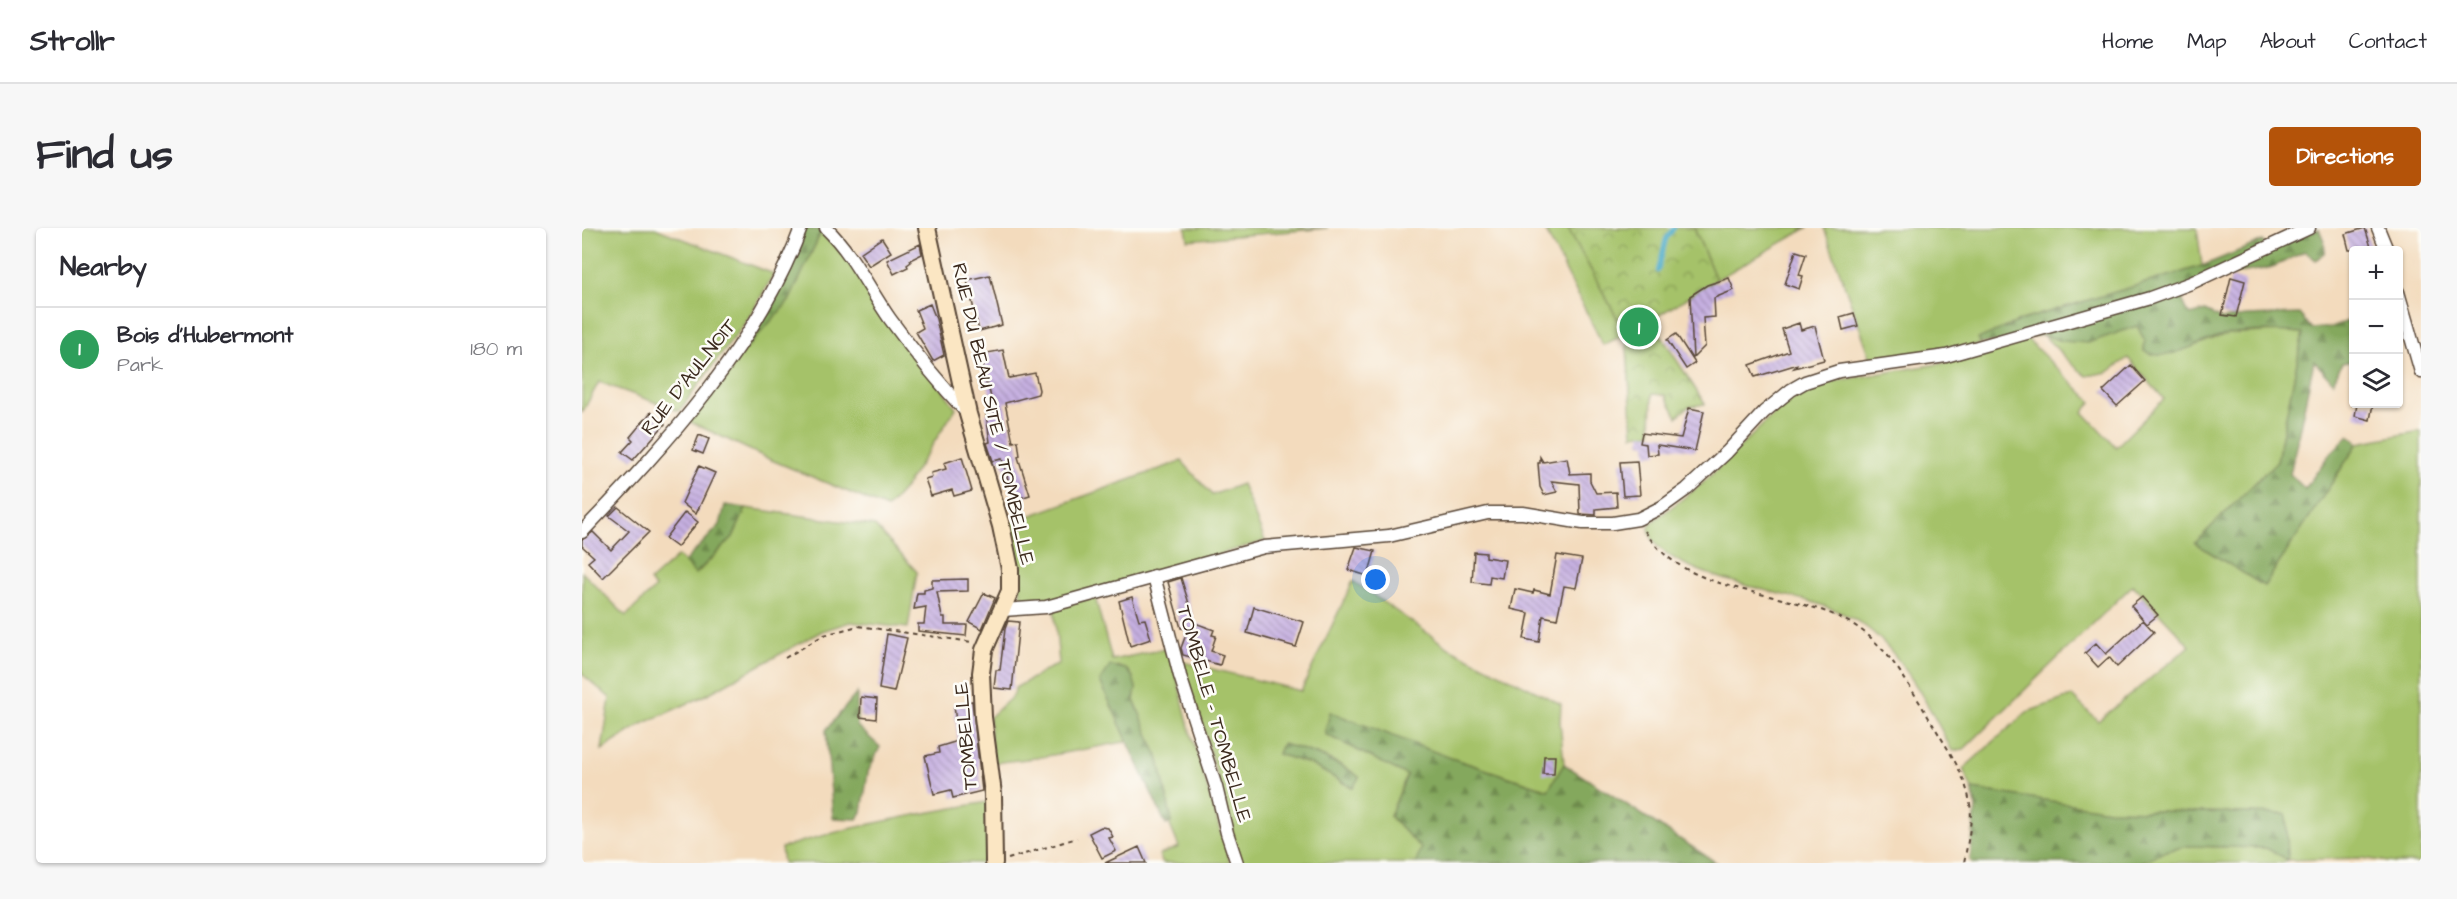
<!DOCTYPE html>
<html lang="en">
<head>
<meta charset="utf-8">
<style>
  :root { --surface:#fff; --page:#f7f7f7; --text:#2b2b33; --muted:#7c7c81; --line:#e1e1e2; --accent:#b45309 }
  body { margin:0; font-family:"Architects Daughter",sans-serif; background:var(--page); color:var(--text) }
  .controls { position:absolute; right:18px; top:18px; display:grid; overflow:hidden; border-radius:6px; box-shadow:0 2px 4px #0004 }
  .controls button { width:54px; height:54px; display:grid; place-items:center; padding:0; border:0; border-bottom:2px solid var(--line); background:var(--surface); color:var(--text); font:30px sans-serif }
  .you { position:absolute; left:794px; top:352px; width:21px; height:21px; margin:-15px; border:4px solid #fff; border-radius:50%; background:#1a73e8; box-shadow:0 0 0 9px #1a73e833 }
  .badge { display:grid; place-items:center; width:39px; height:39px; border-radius:50%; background:var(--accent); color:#fff; font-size:20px; font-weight:700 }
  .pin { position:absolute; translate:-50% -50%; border:3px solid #fff; box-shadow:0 2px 6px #0006 }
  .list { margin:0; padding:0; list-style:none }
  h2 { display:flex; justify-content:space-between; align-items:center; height:78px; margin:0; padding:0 24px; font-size:26px }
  h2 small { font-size:20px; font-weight:400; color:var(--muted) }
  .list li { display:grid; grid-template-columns:39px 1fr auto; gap:18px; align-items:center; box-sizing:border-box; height:84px; padding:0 24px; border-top:2px solid var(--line) }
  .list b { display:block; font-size:22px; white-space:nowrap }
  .list p { margin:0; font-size:20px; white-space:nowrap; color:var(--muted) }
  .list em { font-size:20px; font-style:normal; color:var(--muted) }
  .icon { flex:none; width:33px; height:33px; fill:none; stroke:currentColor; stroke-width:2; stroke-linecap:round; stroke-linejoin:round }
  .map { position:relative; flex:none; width:1839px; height:635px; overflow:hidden; border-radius:6px }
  header { display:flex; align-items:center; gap:36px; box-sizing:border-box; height:84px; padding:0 30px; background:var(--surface); border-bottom:2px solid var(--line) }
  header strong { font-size:28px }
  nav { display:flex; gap:33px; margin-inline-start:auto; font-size:21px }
  .intro { display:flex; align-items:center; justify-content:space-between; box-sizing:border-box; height:144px; padding:0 36px }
  h1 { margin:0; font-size:42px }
  .button { padding:15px 27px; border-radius:6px; background:var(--accent); color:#fff; font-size:21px; font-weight:700 }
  main { display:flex; gap:36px; padding:0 36px }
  aside { flex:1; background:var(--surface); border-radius:6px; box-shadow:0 2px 4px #0004 }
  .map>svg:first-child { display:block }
  .grass { fill:#a5c269; stroke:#707644; stroke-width:1.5; fill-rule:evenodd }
  .forest { fill:url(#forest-firs); stroke:#60693e; stroke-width:1.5 }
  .park { fill:url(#park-crowns); stroke:#707644; stroke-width:1.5 }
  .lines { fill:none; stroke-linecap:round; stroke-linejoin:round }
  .stream { stroke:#4aaac9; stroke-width:4.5 }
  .building { fill:url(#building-back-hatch) }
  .street-casing { stroke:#574536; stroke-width:15 }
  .secondary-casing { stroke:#574536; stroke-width:20 }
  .path { stroke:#574536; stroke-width:2; stroke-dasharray:4.5 4.5; stroke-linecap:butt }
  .street { stroke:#fff; stroke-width:12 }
  .secondary { stroke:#fbe6c3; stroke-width:16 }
  .labels { text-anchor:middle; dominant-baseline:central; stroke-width:5; stroke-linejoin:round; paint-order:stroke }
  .street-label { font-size:20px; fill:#3b2a1e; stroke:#fdfcf7 }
</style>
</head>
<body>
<header>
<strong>Strollr</strong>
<nav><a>Home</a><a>Map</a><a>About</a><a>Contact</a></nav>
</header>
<div class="intro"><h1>Find us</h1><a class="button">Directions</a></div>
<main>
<aside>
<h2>Nearby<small></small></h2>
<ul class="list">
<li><span class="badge" style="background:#2e9e5b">1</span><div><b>Bois d'Hubermont</b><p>Park</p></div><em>180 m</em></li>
</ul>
</aside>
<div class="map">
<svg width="1839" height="635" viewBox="0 0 1839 635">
  <defs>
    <pattern id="forest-firs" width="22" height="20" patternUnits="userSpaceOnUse" patternTransform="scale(1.5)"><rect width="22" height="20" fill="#84a85d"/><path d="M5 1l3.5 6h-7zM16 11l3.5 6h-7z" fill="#6d894c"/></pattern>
    <pattern id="park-crowns" width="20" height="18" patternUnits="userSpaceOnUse" patternTransform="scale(1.5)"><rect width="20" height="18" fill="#a5c269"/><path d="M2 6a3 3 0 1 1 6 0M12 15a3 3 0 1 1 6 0" fill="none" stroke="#889e56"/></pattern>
    <pattern id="building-back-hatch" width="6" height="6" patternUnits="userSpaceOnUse" patternTransform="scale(1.5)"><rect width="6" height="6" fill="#c6b0e1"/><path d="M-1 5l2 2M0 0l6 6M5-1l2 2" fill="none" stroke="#a28fb6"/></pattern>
  </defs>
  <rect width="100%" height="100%" fill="#fdfcf7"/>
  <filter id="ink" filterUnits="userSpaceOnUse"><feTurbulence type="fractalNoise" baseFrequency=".0167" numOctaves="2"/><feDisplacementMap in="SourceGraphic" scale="12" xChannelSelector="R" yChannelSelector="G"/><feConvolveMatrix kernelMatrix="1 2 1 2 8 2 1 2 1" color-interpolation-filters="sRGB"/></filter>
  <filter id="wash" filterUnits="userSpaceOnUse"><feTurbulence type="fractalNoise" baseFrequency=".008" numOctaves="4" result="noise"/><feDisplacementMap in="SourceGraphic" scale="24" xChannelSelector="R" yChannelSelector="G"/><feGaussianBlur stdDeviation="1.35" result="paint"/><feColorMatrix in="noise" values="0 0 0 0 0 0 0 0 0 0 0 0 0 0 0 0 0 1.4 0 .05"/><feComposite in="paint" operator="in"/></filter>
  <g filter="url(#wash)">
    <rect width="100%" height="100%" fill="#f3dbbd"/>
    <path class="grass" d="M0,0H73L192,46L166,91L97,183L17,154L0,185Z
      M604,0H746L606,12Z
      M962,0H986L1044,106L1021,117Z
      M1112,0H1225L1134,52Z
      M1242,0H1615L1620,38L1440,92L1397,111L1399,116L1368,124L1290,134Z
      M240,2L252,12L374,180L322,261L305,280L187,231L104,192L150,136L207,73Z
      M1555,98L1563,113L1562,123L1591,125L1645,106L1698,103L1721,105L1695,233L1613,315L1682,358L1776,215L1839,203V635H1813L1780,630L1706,632L1701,635H1557L1584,623L1606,618L1684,620L1706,631L1704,586L1527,582L1390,561L1381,541L1445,484L1490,468L1516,493L1608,418L1551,357L1382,521L1370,523C1351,485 1319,424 1284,399C1268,387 1249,380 1230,374C1197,364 1067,343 1067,299L1074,291L1120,256L1204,174L1246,154L1362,135L1445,111L1510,174L1501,184L1534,219L1582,171L1546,130L1526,144L1505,148L1491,137L1461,107L1480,113Z
      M600,233L630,267L660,256L683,313L474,373L445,376L441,373L422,297Z
      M164,280L293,298L335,344L326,400L268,394L240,403L122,468L58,497L20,522L28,470L0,446V344L44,388L73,360L68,353L96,328L114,346L151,309Z
      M771,353L867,420L979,476L978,494L982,536L967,562L869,530L743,506L825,547L808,588L839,620L834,635H659L621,498L598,433L719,463ZM700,516C728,523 755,531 777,549L770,560L728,536L696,526Z
      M513,369L530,432L588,420L607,499L648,635H581L577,627L597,619L587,595L590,594L577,532L552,472L554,460L551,449L547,443L535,438L518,453L548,513L454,530L411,535L407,490L432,467L433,460L477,435L472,380Z
      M406,574L407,635H201L199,620C267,598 336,586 406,574Z"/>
    <path class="forest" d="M223,0L240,2L207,73L150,136C181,93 204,49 223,0Z
      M1737,1L1742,13L1743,24L1734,32L1723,23C1713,28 1701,35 1690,39C1673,45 1574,49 1608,87L1623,83L1639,91L1665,88L1717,86L1730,101L1750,99L1771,91V133L1760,135L1751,154L1732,133L1708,246L1723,261L1746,228L1767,207L1776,215L1682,358L1613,315L1695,233L1721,105C1697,103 1671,102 1646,106C1620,110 1588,137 1562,123L1563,113L1555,98L1506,115L1480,113L1461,107L1399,116L1396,111L1440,92L1620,38L1681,13L1685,22Z
      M143,277L164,280L151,309L113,346L102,334L138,297Z
      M528,438L544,441L551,449L554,460L552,472L577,532L590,594L584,597L518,453Z
      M275,465V498L298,519L286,544L280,584L275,591L251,590L244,502Z
      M748,484L869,530L966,562L982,536L1135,635H834L839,620L808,588L825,547L743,506Z
      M700,516C729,523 753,532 777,549L771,560L728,536L696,526Z
      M1390,561L1527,582L1704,586L1706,632L1684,620L1606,618L1584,623L1557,635H1391L1388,632L1394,580Z"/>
    <path class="park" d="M986,0H1112L1134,52L1069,92L1123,176L1106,179L1095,189L1083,167L1070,166L1069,205L1051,207L1044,106Z"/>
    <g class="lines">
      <path class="stream" d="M1076,43L1084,11L1092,0"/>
    </g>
    <g id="blocks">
      <path class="building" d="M1783,0L1790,22H1767L1763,6Z
        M300,10L309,24L287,38L278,25Z
        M338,16L340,26L328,32L329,34L325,37L326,39L312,46L305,32Z
        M1214,23L1224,26L1217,47L1221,48L1217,61L1203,56Z
        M408,47L420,97L397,103L385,52Z
        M1649,49L1663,53L1654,89L1640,87Z
        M1147,50L1152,62L1132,70L1133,89L1121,90L1123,118L1111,130L1108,68L1125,57Z
        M348,76L354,91L362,127L351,133L334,104L341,100L334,82Z
        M1272,85L1276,98L1261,102L1258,89Z
        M1217,95L1219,102L1233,98L1242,132L1212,140L1216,136L1173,149L1168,137L1207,123L1200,101Z
        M1094,106L1113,135L1104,141L1085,112Z
        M421,122L427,150L453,145L457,162L456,166L423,175L431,214L436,213L438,228L436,229L448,267L432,272L420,231L411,233L405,215L408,214L404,186L412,184L406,156H404L400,126Z
        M1549,137L1563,153L1535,178L1521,163Z
        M1775,176H1791L1788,192L1773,188Z
        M1107,180L1122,183L1113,223L1075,217L1076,226L1065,227L1064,216L1058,215L1060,205L1099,210Z
        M69,184L83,196L51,232L40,224L51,212L48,209Z
        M117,207L127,211L121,226L111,222Z
        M380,229L390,263L372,268L370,262L349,268L343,251L350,249L349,245L364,241L362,235Z
        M958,229L961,234L985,230L988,246L1008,245V253L1014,265L1034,264L1035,279L1014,281V287L998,286L997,256L969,253L975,264L962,267L958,259L956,235H958Z
        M1055,233L1058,267L1041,268L1038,234Z
        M117,238L133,245L114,286L100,275Z
        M36,279L67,304L21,350L6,334L12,329L0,318V312L11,304L29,322L47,303L27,288Z
        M103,284L116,294L95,319L83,310Z
        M774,319L793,323L786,348L766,342Z
        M892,324L904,325V329L923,332L920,350L908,348L907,356L890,354Z
        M975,327L1000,331L994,360L982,358L975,391L961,388L957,414L942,411L947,385L929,381L933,361L951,365L952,362L968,366Z
        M599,350L613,395L632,402L630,407L634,408L629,423L641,427L638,437L601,427L599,420L606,401L599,400L586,354Z
        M386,351V363L355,364L360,389H363V397H385L384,408L336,403V396H342L344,379L332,381L335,365H342V362L350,360V352Z
        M402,365L413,370L400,401L387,394Z
        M550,369L557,392L563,391L569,411L548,418L537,373Z
        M1560,369L1576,387L1565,396L1549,378Z
        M672,379L722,394L714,419L665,405Z
        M1561,392L1572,404L1535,439L1527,429L1516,439L1503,425L1514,415L1524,426Z
        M426,393L437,394L430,462L412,460L414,442H418L423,401Z
        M305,406L325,410L312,464L297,461Z
        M279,469L295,471L294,491L278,489Z
        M390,473L400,563L371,570L369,562L352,566L343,528L357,525L356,519L376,513L372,477Z
        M962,528H973L972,546H961Z
        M519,599L526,600L531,609L527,610L534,623L520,630L507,605Z
        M557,619L564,635H523Z"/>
    </g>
  </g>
  <g filter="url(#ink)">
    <use href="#blocks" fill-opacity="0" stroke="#574536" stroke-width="1.5"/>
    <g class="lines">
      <g class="street-casing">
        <path id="street" d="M244,0C271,26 287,61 308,91C332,124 357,155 385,185
          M1796,0L1805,22
          M1816,64L1839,144
          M0,304C85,215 176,117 219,0
          M572,348L598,448L634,559L645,605L655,635
          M421,382L464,379L682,319L807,308L906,285H941L1001,295H1031L1056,291L1080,279L1105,261L1145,224L1182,184L1209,162L1223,154L1257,143L1364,128L1568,70L1609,55L1727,0"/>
      </g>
      <g class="secondary-casing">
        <path id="secondary" d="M345,0L386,186L419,298L428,341V363L402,422L399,445L401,489L411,566L412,635"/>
      </g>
      <path class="path" d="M1063,303C1106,373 1212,358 1275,399C1308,421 1329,461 1350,495C1365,520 1384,547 1388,576C1391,595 1385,616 1382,635
        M203,430L242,407L276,398L390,414
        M426,631L495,610"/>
      <use href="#street" class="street"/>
      <use href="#secondary" class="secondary"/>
    </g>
  </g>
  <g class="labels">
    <g class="street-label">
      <text transform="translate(107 149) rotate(-52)">RUE D'AULNOIT</text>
      <text transform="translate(411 186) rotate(77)">RUE DU BEAU SITE / TOMBELLE</text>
      <text transform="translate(632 486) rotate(74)">TOMBELE - TOMBELLE</text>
      <text transform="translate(384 508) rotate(-95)">TOMBELLE</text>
    </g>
  </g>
</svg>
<div class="controls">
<button>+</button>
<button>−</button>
<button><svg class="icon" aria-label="layers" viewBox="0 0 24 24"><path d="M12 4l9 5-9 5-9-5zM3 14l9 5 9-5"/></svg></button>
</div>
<div class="you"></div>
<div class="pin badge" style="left:1057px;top:99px;background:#2e9e5b">1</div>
</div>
</main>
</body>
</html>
